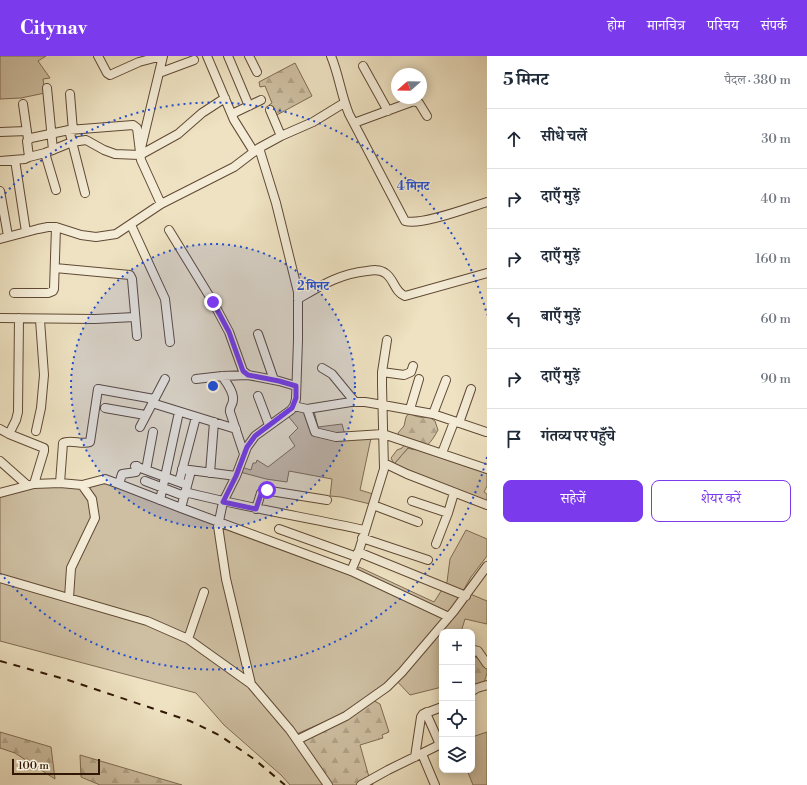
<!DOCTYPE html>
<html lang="hi">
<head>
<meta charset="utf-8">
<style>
  :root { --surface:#fff; --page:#f2f2f3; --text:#1f2937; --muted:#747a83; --line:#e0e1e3; --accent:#7c3aed }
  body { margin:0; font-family:"Libre Bodoni","Noto Serif Devanagari",serif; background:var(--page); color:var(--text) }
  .controls { position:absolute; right:12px; bottom:12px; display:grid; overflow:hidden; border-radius:8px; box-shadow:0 2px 10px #0003 }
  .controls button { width:36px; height:36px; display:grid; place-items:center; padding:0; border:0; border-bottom:1px solid var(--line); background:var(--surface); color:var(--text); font:20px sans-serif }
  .compass { position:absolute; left:391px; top:12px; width:36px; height:36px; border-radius:50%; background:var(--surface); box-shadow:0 2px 10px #0003; rotate:250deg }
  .scale { position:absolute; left:12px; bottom:10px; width:88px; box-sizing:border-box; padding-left:4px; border:2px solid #311705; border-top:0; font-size:11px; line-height:14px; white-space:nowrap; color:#311705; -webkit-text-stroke:3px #f4ecd7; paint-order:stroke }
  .stop { position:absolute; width:12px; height:12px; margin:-9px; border:3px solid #7c3aed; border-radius:50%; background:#fff }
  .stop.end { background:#7c3aed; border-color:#fff; box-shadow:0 1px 4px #0008 }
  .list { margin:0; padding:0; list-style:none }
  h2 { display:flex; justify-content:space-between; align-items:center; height:52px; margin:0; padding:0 16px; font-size:17px }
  h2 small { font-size:13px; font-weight:400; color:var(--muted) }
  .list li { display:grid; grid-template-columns:26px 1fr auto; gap:12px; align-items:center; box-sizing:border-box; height:60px; padding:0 16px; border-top:1px solid var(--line) }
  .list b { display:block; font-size:15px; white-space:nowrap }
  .list em { font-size:13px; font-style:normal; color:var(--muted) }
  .actions { display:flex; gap:8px; padding:12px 16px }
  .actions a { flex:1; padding:9px 0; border:1px solid var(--accent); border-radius:8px; text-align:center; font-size:14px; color:var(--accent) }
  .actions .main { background:var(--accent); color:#fff }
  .icon { flex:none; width:22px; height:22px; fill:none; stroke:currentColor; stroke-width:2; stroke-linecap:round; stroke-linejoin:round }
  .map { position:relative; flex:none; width:487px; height:729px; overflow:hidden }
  header { display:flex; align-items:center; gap:24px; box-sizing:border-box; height:56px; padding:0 20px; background:var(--accent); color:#fff }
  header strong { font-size:19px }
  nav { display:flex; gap:22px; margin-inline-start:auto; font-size:14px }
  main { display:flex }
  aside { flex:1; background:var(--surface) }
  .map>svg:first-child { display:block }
  .grass { fill:#cebfa2; stroke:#806b54 }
  .forest { fill:url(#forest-firs); stroke:#806b54 }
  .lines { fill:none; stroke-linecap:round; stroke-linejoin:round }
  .minor-casing { stroke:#604a34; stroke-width:10 }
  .minor { stroke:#f4ecd7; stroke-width:8 }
  .rail { stroke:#311705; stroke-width:2; stroke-dasharray:7 7; stroke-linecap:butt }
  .route { stroke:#7c3aed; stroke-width:5 }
  .ring { fill:none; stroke:#1d4ed8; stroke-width:2; stroke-dasharray:2 4 }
  .centre { fill:#1d4ed8; stroke:#f4ecd7; stroke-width:2 }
  .ring-label { font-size:12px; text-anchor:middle; font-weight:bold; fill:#1d4ed8; stroke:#f4ecd7; stroke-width:3; stroke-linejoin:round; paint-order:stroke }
</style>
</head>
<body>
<header>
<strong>Citynav</strong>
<nav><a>होम</a><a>मानचित्र</a><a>परिचय</a><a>संपर्क</a></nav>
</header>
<main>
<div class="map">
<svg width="487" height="729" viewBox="0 0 487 729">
  <defs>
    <pattern id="forest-firs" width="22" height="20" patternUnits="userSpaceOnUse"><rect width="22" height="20" fill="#cebfa2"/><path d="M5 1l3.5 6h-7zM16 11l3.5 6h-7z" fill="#b1a38a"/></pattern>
  </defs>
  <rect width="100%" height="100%" fill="#eee2c2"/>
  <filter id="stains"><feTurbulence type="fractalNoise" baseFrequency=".005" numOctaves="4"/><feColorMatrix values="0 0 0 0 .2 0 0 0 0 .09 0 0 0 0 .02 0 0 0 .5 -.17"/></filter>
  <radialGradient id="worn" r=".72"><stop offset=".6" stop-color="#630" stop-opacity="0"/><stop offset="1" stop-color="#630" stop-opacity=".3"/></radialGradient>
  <path class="grass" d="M0,0H46L38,5L50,22L43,23L45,37L21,42L0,43Z
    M297,353L314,355L318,371L342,368L346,383L371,382L360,434L373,438L370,448L341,441L330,440L332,423L289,415L287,426L266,423L240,416L241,411L251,414L253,407H256L257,404L268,411L295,390L289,381L298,372L288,360Z
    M408,392L420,394L487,415V430L484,436L487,438V447L408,416L394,408Z
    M105,421L357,515L359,511L434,546L447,526L450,503L466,474L487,483V500L471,521L463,535L487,545V568L465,563L461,576H442V631L410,639L393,621L367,641L340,659L293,680L326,729H290L281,719L224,669L196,637L0,585V435L82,426Z
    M487,676V729H473L467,714H472V681Z"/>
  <path class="forest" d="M295,7L312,40L275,60L269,49L272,47L265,30L260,31L259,26Z
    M409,357C416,361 421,362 429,361L435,365L438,374C431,387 423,398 408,392L394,408L391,402L397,394L402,392L405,388L398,380V377L404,370L406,361Z
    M475,600L487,612V617L482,633L472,638V613Z
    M367,641L380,648L389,676L382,679L383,682L360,689L369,721L373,729H326L292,680L340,659Z
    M0,676L51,691L55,723L15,697L0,692Z
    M80,699L182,729H100L81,721Z"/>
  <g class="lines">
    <g class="minor-casing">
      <path id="minor" d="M98,0L107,17L110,19L139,6L162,0
        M207,0L234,64L254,96
        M228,0L249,50
        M249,0L257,16
        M331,0C339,19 341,39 349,58L405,165C421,170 470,151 487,146
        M363,10L388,55
        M159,17L194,4
        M47,32L53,94
        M70,38L73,75
        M23,48L28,83
        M232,58L261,44
        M354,67L414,45L419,47L427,60
        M69,74L85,137
        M0,76L27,75
        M281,80L313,66L344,47
        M141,92L163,0
        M45,97L72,86L86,84L104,94L115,98L140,99L178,78L202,57L225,42
        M29,101L45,97L56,134
        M15,104L26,176
        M0,105L25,103L29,101L27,85L31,82L69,74L133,69L137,72L141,104L161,148
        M0,135L8,180
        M131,169L165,243L170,286
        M169,174L213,246L229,276L243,315L248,319L279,325L296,330
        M0,183L38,173L48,171H56L81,179L96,181L116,178L161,148L234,111L259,92L281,80L270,54
        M55,212L130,219L132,223L137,280
        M14,237H48L53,235L54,233L56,171
        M298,243C322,229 339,218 367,215C373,214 380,213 385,217C394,222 394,236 405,240L487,217
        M0,262L95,263L135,261
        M258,278L274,324
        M322,312L332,318L355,346
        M382,316L404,319L411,316L413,310
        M222,320C226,326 234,336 233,344C233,349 229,351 230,356L244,398
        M196,323L222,320L248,319
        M258,340L269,369
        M152,347L236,373
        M294,350L307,353L351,346H365L383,349L433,358L486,376
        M105,352L145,359
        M307,353L315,376L336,381L383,378L487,413
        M410,353L419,323
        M433,358L446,324
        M459,367L471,333
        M140,371L165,323
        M0,373L9,378L44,392V395L34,428
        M36,375L41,352L44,319L40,264
        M9,378L16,364L18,356L19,262
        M442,397L454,366
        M0,405L27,429
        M384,407L407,418L487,449
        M135,410L187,429
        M182,413L236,420
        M146,414L153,376
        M210,417L214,366
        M145,425L184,440
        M179,426L196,361
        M60,427L63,387C70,383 82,389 90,386L98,333L154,343
        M119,428L122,418L136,416L137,410
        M82,429L105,423L119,428L181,452L351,515L449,561
        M185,436C244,451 304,461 364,474
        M0,437L34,428L60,427L82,429L92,443L95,462L71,512L69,542
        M160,444L179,356
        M412,445L448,457
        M373,449L418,466
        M181,452L191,415
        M256,453L261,437L264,434L327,444
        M279,473L357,501
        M362,482L428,504
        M436,488L448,457L454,437
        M358,496L466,540
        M351,515L357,501L384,413L382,329V316L387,284
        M0,522L147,565L188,583L251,628L290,674L328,729
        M188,583L204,536
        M472,598L474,594L478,595L487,608
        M251,628L226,523L218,470L223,446L236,420L247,391L255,380L291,354L294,350L296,343L298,284V236L276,147L259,92
        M472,635L477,632L487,629
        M297,684L346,660L387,631L402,616L454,555L487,510
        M422,698L435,729
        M415,701L421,661L423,658L427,656
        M361,729L388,714L437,690L439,688L438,684L426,657L442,651"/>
    </g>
    <use href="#minor" class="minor"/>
    <path class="rail" d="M0,605L68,624L190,665L219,679L254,703L285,729"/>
  </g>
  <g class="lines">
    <path class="route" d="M213,246L229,276L243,315L248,319L279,325L296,330V342L292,352L255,380L247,391L236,420L223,446L256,453L262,435L267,434"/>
  </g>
  <circle cx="213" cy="330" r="142" fill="#1d4ed8" fill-opacity=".12"/>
  <g class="ring">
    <circle cx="213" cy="330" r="142"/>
    <path d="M487 401A283 283 0 0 1 1 518M1 142A283 283 0 0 1 487 259"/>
  </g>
  <circle cx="213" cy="330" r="6" class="centre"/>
  <g class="ring-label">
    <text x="413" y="134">4 मिनट</text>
    <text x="313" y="234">2 मिनट</text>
  </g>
  <rect width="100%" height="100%" filter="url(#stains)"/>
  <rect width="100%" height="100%" fill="url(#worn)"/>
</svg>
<div class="controls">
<button>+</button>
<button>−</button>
<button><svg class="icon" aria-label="locate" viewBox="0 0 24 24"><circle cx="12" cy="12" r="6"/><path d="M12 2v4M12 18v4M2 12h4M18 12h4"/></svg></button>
<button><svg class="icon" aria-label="layers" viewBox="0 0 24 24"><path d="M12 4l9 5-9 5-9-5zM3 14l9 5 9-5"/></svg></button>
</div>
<svg class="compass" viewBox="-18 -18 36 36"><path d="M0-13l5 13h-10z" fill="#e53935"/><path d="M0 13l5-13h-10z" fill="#747a83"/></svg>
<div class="scale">100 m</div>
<div class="stop" style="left:267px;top:434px"></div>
<div class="stop end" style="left:213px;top:246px"></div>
</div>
<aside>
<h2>5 मिनट<small>पैदल · 380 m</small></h2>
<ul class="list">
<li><svg class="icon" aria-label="ahead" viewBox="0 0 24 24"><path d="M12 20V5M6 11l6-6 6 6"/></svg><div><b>सीधे चलें</b></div><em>30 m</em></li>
<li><svg class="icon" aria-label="right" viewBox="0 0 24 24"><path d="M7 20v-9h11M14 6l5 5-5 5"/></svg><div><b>दाएँ मुड़ें</b></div><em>40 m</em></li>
<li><svg class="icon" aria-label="right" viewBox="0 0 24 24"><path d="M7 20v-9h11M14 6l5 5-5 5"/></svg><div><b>दाएँ मुड़ें</b></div><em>160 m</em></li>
<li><svg class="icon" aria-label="left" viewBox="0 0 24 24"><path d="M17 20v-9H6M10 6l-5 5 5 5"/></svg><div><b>बाएँ मुड़ें</b></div><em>60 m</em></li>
<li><svg class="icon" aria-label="right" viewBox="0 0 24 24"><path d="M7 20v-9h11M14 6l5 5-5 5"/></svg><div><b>दाएँ मुड़ें</b></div><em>90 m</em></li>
<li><svg class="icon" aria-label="arrive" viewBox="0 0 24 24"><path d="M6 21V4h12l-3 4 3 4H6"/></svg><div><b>गंतव्य पर पहुँचे</b></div></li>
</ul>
<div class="actions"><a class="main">सहेजें</a><a>शेयर करें</a></div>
</aside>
</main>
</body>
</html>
